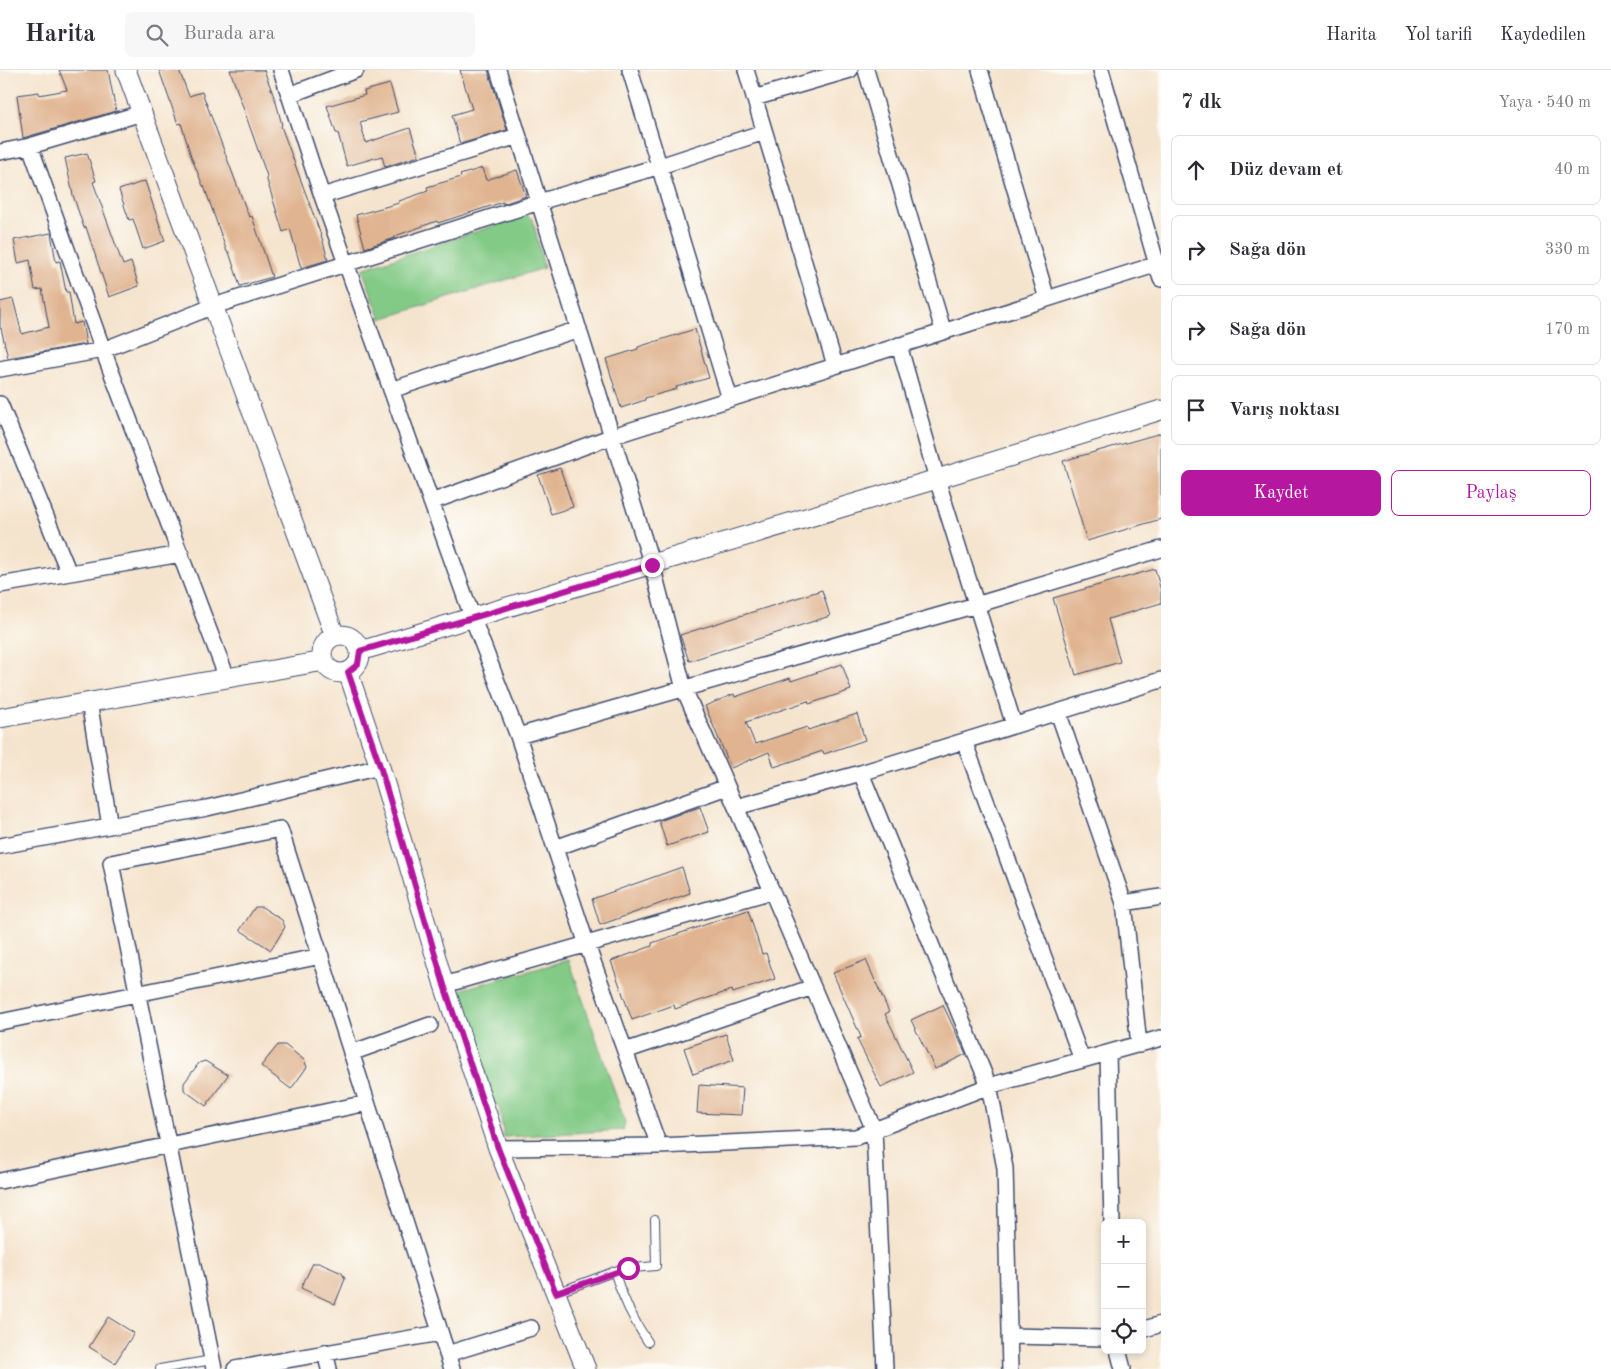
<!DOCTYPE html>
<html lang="tr">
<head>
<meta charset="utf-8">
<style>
  :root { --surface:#fff; --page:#f7f7f7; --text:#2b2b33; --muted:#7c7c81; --line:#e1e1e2; --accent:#b5179e }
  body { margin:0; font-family:"Old Standard TT",serif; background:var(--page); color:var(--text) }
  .controls { position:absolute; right:15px; bottom:15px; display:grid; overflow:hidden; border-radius:8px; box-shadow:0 2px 8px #0003 }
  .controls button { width:45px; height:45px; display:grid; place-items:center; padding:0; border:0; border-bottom:1px solid var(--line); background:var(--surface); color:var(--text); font:25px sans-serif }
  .stop { position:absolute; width:15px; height:15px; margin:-11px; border:4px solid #b5179e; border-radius:50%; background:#fff }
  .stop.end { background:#b5179e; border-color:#fff; box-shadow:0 1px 5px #0008 }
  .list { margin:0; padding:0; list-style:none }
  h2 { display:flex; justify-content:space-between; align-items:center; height:65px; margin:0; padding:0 20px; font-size:21px }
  h2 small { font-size:16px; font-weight:400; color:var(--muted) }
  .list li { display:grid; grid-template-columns:32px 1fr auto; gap:15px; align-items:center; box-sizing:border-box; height:70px; margin:0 10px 10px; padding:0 10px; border:1px solid var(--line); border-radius:8px }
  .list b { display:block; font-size:19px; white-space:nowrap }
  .list em { font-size:16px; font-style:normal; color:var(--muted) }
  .actions { display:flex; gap:10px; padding:15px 20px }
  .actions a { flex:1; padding:11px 0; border:1px solid var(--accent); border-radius:8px; text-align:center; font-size:18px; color:var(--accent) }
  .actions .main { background:var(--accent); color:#fff }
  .icon { flex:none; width:28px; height:28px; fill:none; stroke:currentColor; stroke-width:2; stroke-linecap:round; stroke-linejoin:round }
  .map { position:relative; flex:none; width:1161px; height:1299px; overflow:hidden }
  header { display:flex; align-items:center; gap:30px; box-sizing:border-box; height:70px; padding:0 25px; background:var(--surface); border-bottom:1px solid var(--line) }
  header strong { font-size:24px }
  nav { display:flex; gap:28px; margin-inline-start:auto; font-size:18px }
  .search { width:350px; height:45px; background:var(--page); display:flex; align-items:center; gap:12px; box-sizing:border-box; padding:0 18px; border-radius:8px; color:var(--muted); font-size:19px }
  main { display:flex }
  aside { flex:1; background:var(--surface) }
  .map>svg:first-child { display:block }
  .green { fill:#83ca86; stroke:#4f7c72 }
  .building { fill:#e0b490 }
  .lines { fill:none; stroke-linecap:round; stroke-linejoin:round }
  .service-casing { stroke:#3c4a6f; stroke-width:10 }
  .minor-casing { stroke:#3c4a6f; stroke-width:18 }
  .tertiary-casing { stroke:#3c4a6f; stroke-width:21 }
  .service { stroke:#fff; stroke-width:8 }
  .minor { stroke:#fff; stroke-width:15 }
  .tertiary { stroke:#fff; stroke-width:19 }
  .route { stroke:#b5179e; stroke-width:6 }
</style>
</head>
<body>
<header>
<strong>Harita</strong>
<div class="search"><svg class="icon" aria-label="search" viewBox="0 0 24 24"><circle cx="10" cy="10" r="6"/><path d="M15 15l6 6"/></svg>Burada ara</div>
<nav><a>Harita</a><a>Yol tarifi</a><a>Kaydedilen</a></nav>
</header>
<main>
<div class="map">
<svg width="1161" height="1299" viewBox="0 0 1161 1299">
  <rect width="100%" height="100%" fill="#fdfcf7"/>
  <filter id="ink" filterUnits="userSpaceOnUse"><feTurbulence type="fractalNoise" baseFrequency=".02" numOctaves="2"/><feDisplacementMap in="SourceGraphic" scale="10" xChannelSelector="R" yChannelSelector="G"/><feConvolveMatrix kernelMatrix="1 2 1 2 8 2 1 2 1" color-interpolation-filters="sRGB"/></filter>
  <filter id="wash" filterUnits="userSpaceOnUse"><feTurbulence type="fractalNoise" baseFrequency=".0096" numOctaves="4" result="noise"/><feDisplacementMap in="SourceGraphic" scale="20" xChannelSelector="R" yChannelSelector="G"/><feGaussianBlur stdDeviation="1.12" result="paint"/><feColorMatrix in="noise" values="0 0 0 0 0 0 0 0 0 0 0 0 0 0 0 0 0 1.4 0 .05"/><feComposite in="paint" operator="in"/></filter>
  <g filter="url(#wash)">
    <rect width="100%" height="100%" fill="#f5e4cd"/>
    <path class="green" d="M527,145L533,150L544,198L381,249L362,199Z
      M569,890L625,1052L623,1060L504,1067L499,1036L489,1032L455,921Z"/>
    <g id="blocks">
      <path class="building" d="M59,0H108L116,41L23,68L17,25L39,22V25L67,20Z
        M159,0H179L189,26L202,22L249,147L252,146L272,207L240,216L229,182H227L204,116H203L191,86L181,53L178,54Z
        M230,0H264L276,32L282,55L281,56L322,168L328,190L301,198L290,159L283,162L266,107L267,106Z
        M460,0H488L507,60L460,74L452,45L472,39Z
        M390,14L398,42L360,52L366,73L410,58L419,86L385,97L382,86L347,96L338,63H336L327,36L365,25L364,21Z
        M87,83L96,111L93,112L123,195L131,192L139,216L109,227L86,157L84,158L73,125L65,88Z
        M482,98L486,110L517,100L526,126L503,134V132L438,153L437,151L395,166V168L365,178L356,145L399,133V131L428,121L427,117L461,107L460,105Z
        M145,111L165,171L143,179L133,149L129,150L119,120Z
        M51,163L56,192L60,191L66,222H69L74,254L82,252L86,274L8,288L1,258L0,259V232L13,229L22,264L49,257L42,219L35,220L30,190L18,193L14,170Z
        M695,259L709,308L676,317L677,319L645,328V330L621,338L606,289L638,279V277Z
        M1161,363V449L1087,471L1063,391Z
        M560,398L573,437L551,444L538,405Z
        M1155,499L1161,521V533L1108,549L1120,592L1076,605L1053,528Z
        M822,520L830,546L689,591L680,565Z
        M842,594L851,620L809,634L808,631L746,652L755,674L807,657L808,660L857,644L865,670L824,684L823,681L774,697L769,682L731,698L705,636L734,624L735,627L790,608L791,611Z
        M700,737L709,762L667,776L659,751Z
        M682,797L690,823L600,855L592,829Z
        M255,837H262L282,850L285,857L271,880L240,860Z
        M748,840L762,884L766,883L775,909L733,923L732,920L675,939L674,935L632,950L611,891L652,876V873Z
        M866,890L889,942L885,944L913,1002L881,1017L857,969L861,967L833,903Z
        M943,935L966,984L935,999L911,950Z
        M726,964L734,990L693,1004L684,978Z
        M278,975H285L304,990L307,997L291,1019L261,996Z
        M205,991L228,1005L206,1036L184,1020V1013L199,993Z
        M699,1015L743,1018L741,1045L697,1043Z
        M313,1193H319L342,1203L345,1209L335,1234L301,1218Z
        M108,1247L134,1263L115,1293L89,1277Z"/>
    </g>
  </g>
  <g filter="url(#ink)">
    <use href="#blocks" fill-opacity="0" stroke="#3c4a6f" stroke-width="1"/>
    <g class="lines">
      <g class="service-casing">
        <path id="service" d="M614,1201C622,1227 633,1250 648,1272
          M556,1223L621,1199L656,1196L655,1150
          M160,1299L212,1290"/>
      </g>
      <g class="minor-casing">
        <path id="minor" d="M281,0L322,126L473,549L518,666L587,875L659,1076
          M498,0L652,495L684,619L736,737L874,1060L885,1299
          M630,0L730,329
          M746,0L835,295
          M866,0L943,260
          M980,0L1047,229
          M1101,0L1161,209
          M289,25L356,0
          M754,28L850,0
          M30,76L103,280L227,608
          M0,82L30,76L142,43
          M322,126L518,66
          M899,275L937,409L1014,655
          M0,299L103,280L214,236L539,132L660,96L764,62
          M391,320L579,259
          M0,334L69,503
          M431,432L613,366L1161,193
          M0,515L181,484
          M89,632L110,756
          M1058,642L1124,833L1139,975
          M518,666L976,535L1161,479
          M964,671L1082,990
          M861,703L989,1016L1005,1098L1010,1299
          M736,737L861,703L1161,610
          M0,776L207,738L380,697
          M555,778L727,717
          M1124,833L1161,827
          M444,915L772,821
          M0,952L321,886
          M625,981L813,917
          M351,983L430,955
          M1108,983L1112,1153
          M498,1078L659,1076L856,1067L989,1016L1161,968
          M0,1111L367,1033
          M1142,1260L1161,1254
          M1009,1266L1105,1268
          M1118,1280L1123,1299
          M325,1282L329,1299
          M447,1284L531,1258
          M214,1299L111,793L280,759L452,1299
          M235,1299L440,1263"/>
      </g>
      <g class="tertiary-casing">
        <path id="tertiary" d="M126,0L335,566
          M322 584a19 19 0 1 1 38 0a19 19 0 1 1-38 0Z
          M360,581L937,409L1161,340
          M348,602L380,697L444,915L498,1078L586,1299
          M0,648L324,591"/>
      </g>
      <use href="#service" class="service"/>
      <use href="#minor" class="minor"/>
      <use href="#tertiary" class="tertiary"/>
    </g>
  </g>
  <g class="lines" filter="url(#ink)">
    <path class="route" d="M628,1198L556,1223L498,1078L444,915L380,696L348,602L358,594L360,581L652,495"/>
  </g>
</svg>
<div class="controls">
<button>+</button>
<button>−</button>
<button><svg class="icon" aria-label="locate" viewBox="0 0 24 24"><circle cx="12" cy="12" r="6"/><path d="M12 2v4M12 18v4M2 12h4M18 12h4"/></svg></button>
</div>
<div class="stop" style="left:628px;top:1198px"></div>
<div class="stop end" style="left:652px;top:495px"></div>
</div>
<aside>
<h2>7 dk<small>Yaya · 540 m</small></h2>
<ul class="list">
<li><svg class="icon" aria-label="ahead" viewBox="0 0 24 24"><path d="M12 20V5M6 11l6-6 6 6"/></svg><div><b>Düz devam et</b></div><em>40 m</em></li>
<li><svg class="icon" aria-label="right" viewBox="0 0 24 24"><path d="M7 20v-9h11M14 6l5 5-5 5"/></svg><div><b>Sağa dön</b></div><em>330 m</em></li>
<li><svg class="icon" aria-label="right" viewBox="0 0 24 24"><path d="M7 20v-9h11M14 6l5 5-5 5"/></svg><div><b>Sağa dön</b></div><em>170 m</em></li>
<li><svg class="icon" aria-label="arrive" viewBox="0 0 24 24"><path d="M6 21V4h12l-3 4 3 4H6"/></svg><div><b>Varış noktası</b></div></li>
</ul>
<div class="actions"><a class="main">Kaydet</a><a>Paylaş</a></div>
</aside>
</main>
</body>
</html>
